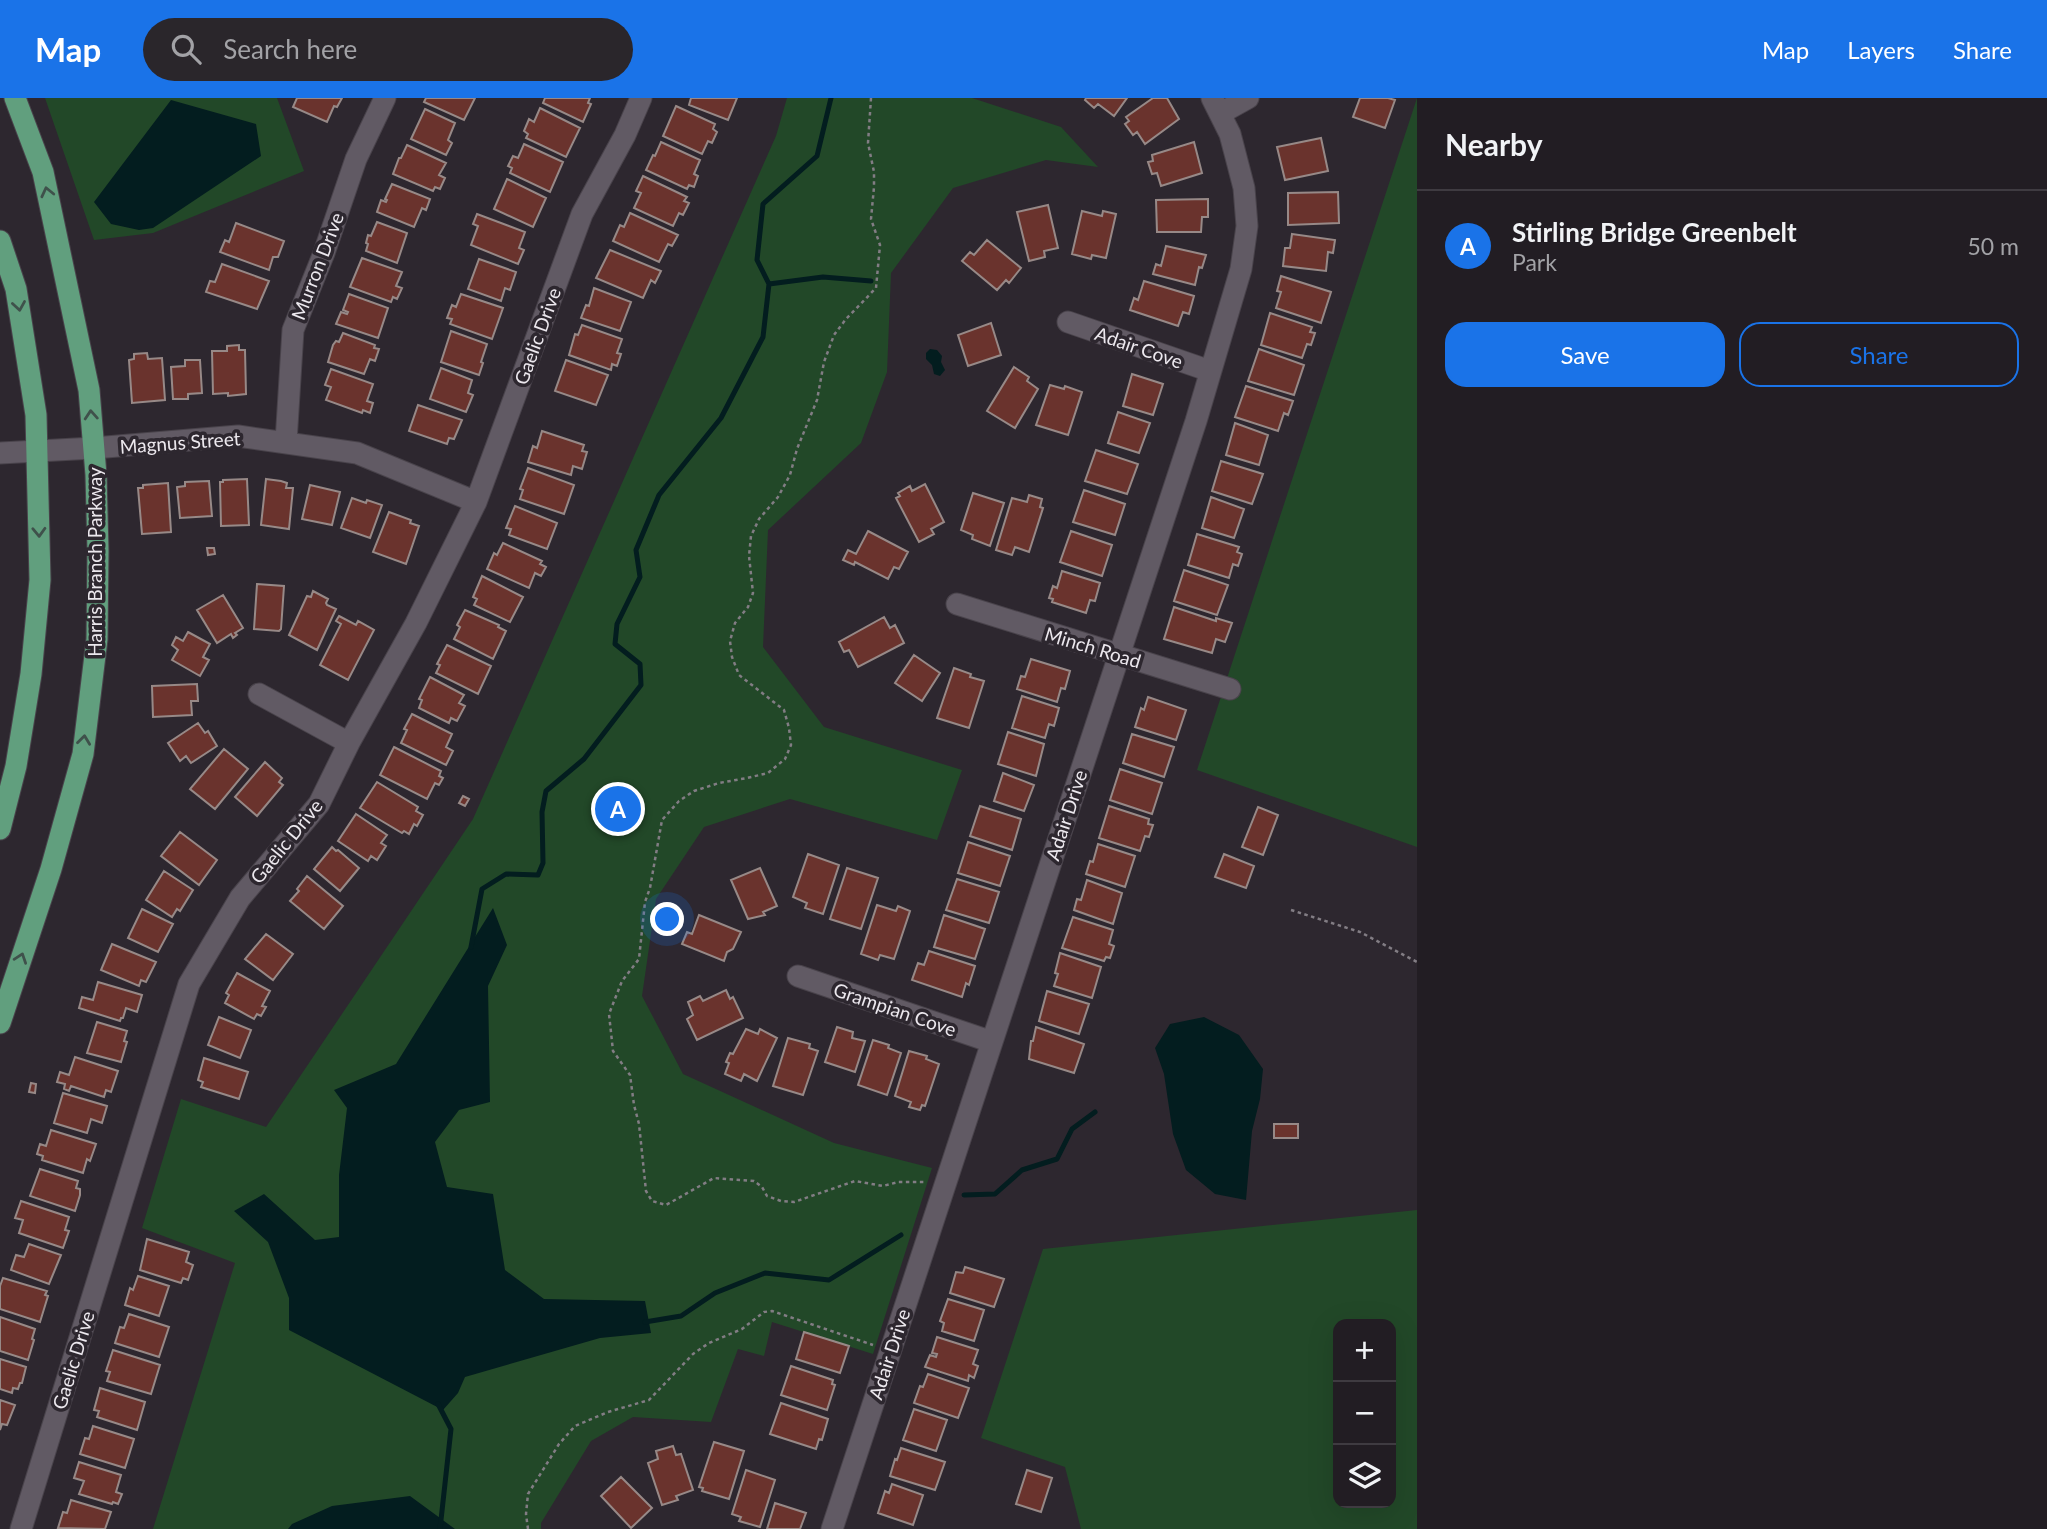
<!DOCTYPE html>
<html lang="en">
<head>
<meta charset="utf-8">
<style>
  :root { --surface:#221d23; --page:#2a262b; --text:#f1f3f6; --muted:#a2a2a6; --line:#3f3b41; --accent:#1a73e8 }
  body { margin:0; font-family:Lato,sans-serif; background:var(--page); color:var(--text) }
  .controls { position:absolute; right:21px; bottom:21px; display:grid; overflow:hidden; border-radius:14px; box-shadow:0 7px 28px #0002 }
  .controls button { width:63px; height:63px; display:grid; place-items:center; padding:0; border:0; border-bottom:2px solid var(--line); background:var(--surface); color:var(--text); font:35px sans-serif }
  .you { position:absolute; left:668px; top:822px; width:24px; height:24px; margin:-18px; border:5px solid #fff; border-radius:50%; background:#1a73e8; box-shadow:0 0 0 10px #1a73e833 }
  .badge { display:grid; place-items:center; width:46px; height:46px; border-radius:50%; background:var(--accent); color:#fff; font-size:23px; font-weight:700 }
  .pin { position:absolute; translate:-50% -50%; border:4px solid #fff; box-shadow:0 2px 7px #0006 }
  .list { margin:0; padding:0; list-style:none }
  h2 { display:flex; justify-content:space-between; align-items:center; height:91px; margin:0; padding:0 28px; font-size:30px }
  h2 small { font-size:23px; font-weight:400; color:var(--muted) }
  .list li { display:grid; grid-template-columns:46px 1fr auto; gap:21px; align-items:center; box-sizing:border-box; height:112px; padding:0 28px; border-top:2px solid var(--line) }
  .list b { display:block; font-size:26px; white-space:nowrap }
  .list p { margin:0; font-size:23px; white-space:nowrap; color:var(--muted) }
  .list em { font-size:23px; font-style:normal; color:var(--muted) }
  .actions { display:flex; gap:14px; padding:21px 28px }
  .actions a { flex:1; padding:16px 0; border:2px solid var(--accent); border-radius:21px; text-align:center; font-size:24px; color:var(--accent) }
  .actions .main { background:var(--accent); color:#fff }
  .icon { flex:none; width:38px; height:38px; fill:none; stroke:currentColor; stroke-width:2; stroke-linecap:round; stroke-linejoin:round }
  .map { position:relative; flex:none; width:1417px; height:1431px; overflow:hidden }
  header { display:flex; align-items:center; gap:42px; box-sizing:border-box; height:98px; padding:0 35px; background:var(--accent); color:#fff }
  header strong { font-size:33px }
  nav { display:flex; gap:38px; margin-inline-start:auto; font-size:24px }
  .search { width:490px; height:63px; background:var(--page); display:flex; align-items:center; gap:18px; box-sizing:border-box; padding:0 24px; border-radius:38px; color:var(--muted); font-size:26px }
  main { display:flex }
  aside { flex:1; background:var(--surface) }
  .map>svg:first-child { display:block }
  .green { fill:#224828; fill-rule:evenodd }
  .water { fill:#031d1f }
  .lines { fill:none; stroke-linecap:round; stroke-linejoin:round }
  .stream { stroke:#031d1f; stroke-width:5 }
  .building { fill:#6a332d; stroke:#978987; stroke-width:2 }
  .minor-casing { stroke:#49434b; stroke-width:23 }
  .major-casing { stroke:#49434b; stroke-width:23 }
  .path { stroke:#827d84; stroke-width:2.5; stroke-dasharray:3.5 3.5; stroke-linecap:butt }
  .minor { stroke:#615a64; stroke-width:21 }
  .major { stroke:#619f7e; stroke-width:21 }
  .oneway { stroke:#3f514b }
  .labels { text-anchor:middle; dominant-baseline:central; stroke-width:7; stroke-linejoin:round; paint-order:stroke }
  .street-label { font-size:19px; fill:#ece8ee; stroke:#2d272f }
</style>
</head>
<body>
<header>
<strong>Map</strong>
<div class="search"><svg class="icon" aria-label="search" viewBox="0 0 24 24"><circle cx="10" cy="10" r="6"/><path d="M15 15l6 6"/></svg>Search here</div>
<nav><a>Map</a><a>Layers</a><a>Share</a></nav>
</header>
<main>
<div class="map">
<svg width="1417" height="1431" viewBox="0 0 1417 1431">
  <rect width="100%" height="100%" fill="#2d272f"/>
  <path class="green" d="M45,0H277L304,73L153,135L94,142Z
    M787,0H972L1061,29L1098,69L1046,62L953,90L891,175L887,274L861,345L768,432L763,549L824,629L962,672L937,742L790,701L704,729L656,801L642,898L683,976L834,1045L932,1070L873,1256L772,1224L764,1258L738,1251L711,1324L633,1319L591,1343L541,1425V1431H153L235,1165L142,1130L181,1001L266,1029L473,721L776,38Z
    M1417,0V749L1197,672Z
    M1417,1112V1431H1081L1065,1369L981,1340L1043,1151ZM1338,1226H1391V1405H1338Z"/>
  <path class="water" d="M171,2L256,26L261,58L153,130L139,132L111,126L94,104Z
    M930,251L937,252L942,258L941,264L945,272L940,278L934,276L932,267L926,261V255Z
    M493,810L507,847L488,888L490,1004L459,1012L435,1044L447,1089L493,1096L505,1172L544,1201L645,1203L651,1235L600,1240L465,1279L458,1295L443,1312L289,1232V1200L268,1144L234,1113L264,1096L315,1142L339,1139V1077L347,1010L334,992L396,966Z
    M1204,919L1239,937L1263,971L1260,1001L1252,1033L1246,1102L1215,1096L1186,1072L1173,1036L1164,976L1155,950L1170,926Z
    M410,1398L455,1431H288L292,1426L332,1408Z"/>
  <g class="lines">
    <path class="stream" d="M769,186L823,179L871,183
      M471,849L482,791L506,776L538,777L543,765L542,714L546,693L584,661L641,587L640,566L615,546L617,526L640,479L636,452L659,397L721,320L763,239L769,186L757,162L763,106L817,58L831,0
      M964,1097L995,1096L1022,1072L1057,1061L1072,1031L1095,1014
      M645,1224L681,1218L715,1195L765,1175L829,1182L901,1137
      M438,1306L451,1331L440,1431"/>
  </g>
  <path class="building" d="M297,0H342L337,9L334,8L327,24L293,9Z
    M426,0H475L464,22L424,4Z
    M545,0H590L588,5L591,6L583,24L543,5Z
    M691,0H737L728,22L689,7Z
    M1086,0H1127L1114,18L1098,6L1094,10L1085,2Z
    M1153,0H1167L1179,21L1145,46L1137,34L1133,37L1125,26L1129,23L1126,19Z
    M1360,0H1388L1395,2L1385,30L1353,19Z
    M676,8L715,26L713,31L717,34L712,45L708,43L702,56L663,38Z
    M540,10L580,30L566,59L526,40L528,36L524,33L529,21L534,24Z
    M425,11L455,25L448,42L452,45L446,57L411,41Z
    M1321,40L1328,73L1285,82L1277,49Z
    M661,44L700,62L694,76L698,78L694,89L689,87L687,91L646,72L653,57L655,58Z
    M1194,44L1202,75L1161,88L1157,75L1152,76L1148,64L1153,63L1152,57Z
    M524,46L563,64L550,94L510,75L512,70L508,68L513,58L518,60Z
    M407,47L446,65L439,77L445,80L440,91L435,89L433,93L393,76L399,60H401Z
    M643,78L687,99L684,103L689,105L683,117L679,115L673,128L634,110L641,95L636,93Z
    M507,81L546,100L533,129L494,111Z
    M392,86L430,101L426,112L422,110L414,129L377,114L381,102L386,104L387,102L385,101Z
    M1338,94L1339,125L1288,127V95Z
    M1208,101V119H1202L1201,134H1157L1156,102Z
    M1048,107L1058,150L1044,153L1045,159L1029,163L1017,114Z
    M1082,113L1102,118L1103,113L1116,116L1106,160L1092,157L1091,161L1072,156Z
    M630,115L678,137L672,148L668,146L659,164L613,143L620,127L624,129Z
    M477,116L525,134L519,150L524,152L518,166L471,147L478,128L473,126Z
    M377,124L407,135L397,165L366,153L368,146L366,145L368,137L371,138Z
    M236,125L284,143L278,159H273L269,172L220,154L225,142L229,144Z
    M1292,136L1335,142L1333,155L1328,154L1326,173L1283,168L1285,150H1290Z
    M987,142L1021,170L1009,185L1006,182L997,192L962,163L970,154L974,157Z
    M1166,148L1206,157L1202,170L1199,169L1195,187L1153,176L1156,166L1161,168Z
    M610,152L661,173L655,185L651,182L643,200L596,180Z
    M362,160L402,174L396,188L402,190L397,201L393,199L391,204L350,189Z
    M479,161L516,174L510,192L505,190L501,203L468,191Z
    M222,166L269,183L257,211L206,194L210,183L215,184Z
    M1281,178L1331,194L1321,225L1276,210L1281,194L1277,193Z
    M1144,183L1194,198L1189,216L1183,214L1178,228L1130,212L1134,200L1138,202Z
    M594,190L631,204L620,233L581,220L586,207L589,208Z
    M349,196L388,210L378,240L336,226L341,214L347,216L348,214L343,212Z
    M461,196L503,210L492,241L450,226L452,221L447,220L452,207L456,209Z
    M1270,215L1312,229L1310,234L1315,235L1311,247L1307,246L1302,260L1261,247Z
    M991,225L1001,257L968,268L958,237Z
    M582,227L622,241L617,255L621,256L617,268L612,266L611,272L569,257L575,236L578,237Z
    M451,233L487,246L481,264L483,265L479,277L441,264Z
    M343,235L375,247L374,250L379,251L375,263L370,261L364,276L328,264L333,247L336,243L339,244Z
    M239,247V252H245L246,296L228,298V295L213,296L212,253H227V248Z
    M1259,251L1304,267L1294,297L1248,283Z
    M147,255L148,261L162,260L165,302L132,305L129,262L134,261V256Z
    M185,262H200L202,295L188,296V301H173L171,269L185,268Z
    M566,262L608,277L596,307L555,293Z
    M1014,269L1029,279L1027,283L1038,291L1015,330L987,313Z
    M441,270L472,282L468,295L473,297L466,314L430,301Z
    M331,271L373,286L367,303L373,305L370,315L363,312L362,315L326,302L331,289L325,287Z
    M1132,276L1163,286L1153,317L1123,308Z
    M1050,287L1064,291L1065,288L1082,294L1068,337L1036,327Z
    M1246,288L1293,303L1288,317L1284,315L1278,333L1235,319Z
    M418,307L462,322L454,341L449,340L447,346L409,333Z
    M1118,314L1150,325L1139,355L1108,345Z
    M1235,325L1268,337L1259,367L1226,357Z
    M542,333L584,347L582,353L587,354L582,371L573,368L571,377L528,364L533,348L537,350Z
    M1096,352L1138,366L1127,396L1085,383Z
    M1221,363L1263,376L1252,406L1212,393Z
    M528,370L574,387L564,416L520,401L523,392L520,391Z
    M247,381L249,427L221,428L220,384H223V382Z
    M266,381L281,383L287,385L286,390H293L289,431L261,427Z
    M209,383L212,418L180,420L177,389L185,388V384Z
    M168,385L171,434L142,436L138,390H143V387Z
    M925,386L944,424L931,431L934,436L919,444L896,400L900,398L898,395L910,388L912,393Z
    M310,387L340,394L332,427L302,421Z
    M1084,392L1125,406L1115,437L1073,424Z
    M973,395L1004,405L990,448L972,441L973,437L961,432Z
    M1029,397L1042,401L1040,409L1043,410L1029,454L1015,449L1012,457L996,452L1012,400L1027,404Z
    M1211,399L1244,411L1234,440L1202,430Z
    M352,400L366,405L367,402L382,407L370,440L341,430Z
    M515,408L557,425L547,451L509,437L511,431L506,430Z
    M389,414L411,422L410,425L419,428L406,466L373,454Z
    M868,433L908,454L899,471L894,469L888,481L855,464L854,467L843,462L848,452L856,456Z
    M1071,433L1112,447L1102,478L1060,464Z
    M1197,436L1239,449L1237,454L1242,456L1238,468L1233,466L1229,480L1188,467Z
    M503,445L542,463L540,466L546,469L541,478L535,475L529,490L487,471L494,455L497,457Z
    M207,450H214L215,456L208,457Z
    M1184,472L1228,487L1217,517L1174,503Z
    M1062,473L1100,485L1095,503L1090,502L1086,515L1052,504L1053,501L1049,500L1053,488L1057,490Z
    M482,478L523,499L510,524L474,507L477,501L473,499Z
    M257,486L284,488L281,531L279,533L254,531Z
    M313,493L328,501L326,505L327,507L336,511L317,552L289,537L307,498L311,499Z
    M223,497L243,530L235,535L237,537L233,540L231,536L217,545L197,512Z
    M1174,509L1216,523V520L1232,525L1225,544L1216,541L1212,555L1164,541Z
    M465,512L499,527L498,529L506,533L493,561L454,541L460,529L457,527Z
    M339,518L356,527L358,523L374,532L348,582L320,567L341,526L336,523Z
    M884,519L890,530L895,527L904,545L858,569L849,552L844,554L839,544Z
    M188,534L210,546L203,559L209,562L200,578L172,562L178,552L172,547L176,539L183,543Z
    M447,547L491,568L478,596L436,575L440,567L437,566Z
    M914,557L940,575L922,603L895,585Z
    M1031,561L1070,573L1065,591L1061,590L1057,604L1017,591L1021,578L1025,579Z
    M954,570L971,576L970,579L984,583L969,630L937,620Z
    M430,579L464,597L459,605L465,608L457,623L451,620L449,625L419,610L422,602L419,601Z
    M197,586L198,603H191L192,617L153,619L152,588Z
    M1022,598L1059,610L1054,628L1049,626L1045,640L1012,630Z
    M1148,599L1186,612L1176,642L1135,629L1141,610L1144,612Z
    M412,616L452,636L446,649L453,653L446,667L401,645L407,632L404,631Z
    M198,625L205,635L208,633L217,648L191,665L186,658L180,663L168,645Z
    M1008,634L1044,646L1036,678L998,666Z
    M1132,636L1174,649L1164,679L1123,665Z
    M394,649L441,673L439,678L443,680L439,687L435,685L427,701L380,677Z
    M224,651L248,671L215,711L190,691Z
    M265,664L282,680L279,684L283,687L257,718L235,699Z
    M1120,671L1162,685L1152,716L1110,702Z
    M1003,675L1034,687L1024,713L994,703Z
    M377,684L418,709L416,713L423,717L417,728L414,726L409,736L404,733L402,735L360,710Z
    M463,698L469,701L465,708L459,705Z
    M980,708L1021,721L1012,752L970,738Z
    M1109,708L1149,721L1148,726L1153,727L1149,739L1145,738L1140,753L1099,740Z
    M1258,709L1278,717L1263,757L1242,749Z
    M356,716L387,737L381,745L386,748L377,762L371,758L368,763L338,743Z
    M180,734L217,762L199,787L161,758Z
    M968,744L1010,758L1000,788L958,775Z
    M1098,746L1135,758L1125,789L1086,776L1090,763L1093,764Z
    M332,749L336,753L338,752L359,770L340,793L314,771Z
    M808,756L839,767L823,816L805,810L807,805L793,799Z
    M1224,756L1254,768L1246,790L1215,779Z
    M760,770L777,808L763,814L765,817L748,821L731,782Z
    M847,770L878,780L861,831L830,821Z
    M164,773L193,792L180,813L177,811L172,819L146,802Z
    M307,778L343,808L324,831L290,803L299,793L297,791Z
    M957,781L999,794L989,825L946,812Z
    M1087,782L1122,795L1113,826L1074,812L1077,801L1081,802Z
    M877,807L896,813L898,808L910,813L894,861L880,857L878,862L861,856Z
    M142,811L173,826L158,854L128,840Z
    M699,817L741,834L733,851L727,854L724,863L682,846L687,834L692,836Z
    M944,817L985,831L975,861L934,849Z
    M1073,819L1113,832L1109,846L1114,848L1110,860L1106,859L1104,863L1062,850Z
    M266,836L293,856L273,882L245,861Z
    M112,846L156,864L146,884L141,882L139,888L101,872Z
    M929,853L975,868L969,887L966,885L962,899L912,882L918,865L924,867Z
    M1060,855L1101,869L1092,900L1054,888L1058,876L1055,875Z
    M237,875L270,893L262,908L266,909L261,918L257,916L254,921L225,905L229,897L226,895Z
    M98,884L142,897L137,914L126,910L123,920H121L120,923L79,910L82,899L93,902Z
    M726,892L730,901L733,899L743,920L697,942L687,921L693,917L688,904L700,898L703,903Z
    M1047,893L1089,906L1079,936L1039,923Z
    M219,919L251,932L240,960L208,947Z
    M97,924L127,933L124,943L127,944L121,964L87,955Z
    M837,929L853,934L852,940L865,943L855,974L825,964Z
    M1036,929L1084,946L1074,975L1029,961L1031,943H1033Z
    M746,931L758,936L760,931L777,940L757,983L744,976L741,983L725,976L729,965L726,964L730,955L733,956Z
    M788,940L810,946L809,950L818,953L803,997L773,988Z
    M873,942L889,947L888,950L901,955L887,997L858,987Z
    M909,953L927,958L926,961L939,966L925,1008L922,1007L920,1012L909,1009L911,1004L895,998Z
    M75,959L118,973L111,994L106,992L104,999L71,988L69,993L64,991L65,986L57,984L60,974L69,977Z
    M204,960L248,974L239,1001L201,989L203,984L198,982Z
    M31,985L36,986L35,995L29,994Z
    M63,995L107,1008L102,1025L91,1021L87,1035L54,1025Z
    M1274,1026H1298V1040H1274Z
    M51,1032L96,1046L90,1063L87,1061L83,1075L42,1062L43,1058L37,1056L40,1046L46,1048Z
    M40,1071L78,1083L76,1090L80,1091V1097L75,1113L30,1098Z
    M21,1103L69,1119L65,1132L69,1133L63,1150L19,1135L23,1122L15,1120Z
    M147,1141L189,1154L186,1164L193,1167L188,1182L183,1180L181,1185L140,1172Z
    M29,1146L61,1157L49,1186L11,1172L16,1157L24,1159Z
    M965,1169L1004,1181L994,1209L950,1195L956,1174L963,1175Z
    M138,1178L169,1188L159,1218L125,1207L130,1190L133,1192Z
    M3,1180L47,1193L45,1197L48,1198L40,1224L0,1211V1188Z
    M948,1201L984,1212L974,1243L942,1233L944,1225L940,1223Z
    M129,1216L169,1229L159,1259L115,1245L120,1229L124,1230Z
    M0,1219L35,1231L32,1241L34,1242L28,1262L0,1253Z
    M804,1234L849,1248L840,1275L796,1261Z
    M937,1239L978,1252L973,1266L978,1268L974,1280L969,1277L968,1283L925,1269L930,1257L936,1259L937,1256L932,1255Z
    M113,1252L160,1267L151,1296L107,1283L110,1274L106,1273Z
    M0,1261L26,1269L22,1285H20L18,1291L13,1290L12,1295L0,1291Z
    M791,1268L833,1282L832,1286L835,1287L827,1312L781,1297Z
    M928,1276L969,1290L958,1320L914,1305L920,1288L923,1289Z
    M100,1290L145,1304L137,1332L97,1319L99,1313L94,1312Z
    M0,1302L15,1307L7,1327L2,1326L0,1332Z
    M781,1305L828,1321L822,1342L819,1341L816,1351L770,1336Z
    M914,1311L947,1322L936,1353L903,1342Z
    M93,1328L134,1341L125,1370L80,1356L85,1340L89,1341Z
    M714,1344L744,1353L729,1401L702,1393L703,1390L699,1389Z
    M673,1348L676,1357L681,1356L693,1392L676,1398L678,1402L662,1407L648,1365L658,1361L656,1353Z
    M901,1350L945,1364L935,1392L890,1378L895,1361L897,1362Z
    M79,1364L121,1377L116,1394L122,1396L118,1406L113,1404L112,1406L79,1396L84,1383L74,1380Z
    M746,1372L775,1382L760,1429L739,1423L741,1419L732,1416Z
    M1027,1372L1052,1380L1041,1414L1016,1406Z
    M621,1379L652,1410L631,1430L601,1398Z
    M892,1386L923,1397L913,1427L878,1415L885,1393L889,1395Z
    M71,1402L111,1414L105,1431L58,1430L63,1414L67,1415Z
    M775,1405L806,1415L800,1431H767Z"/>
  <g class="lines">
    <g class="minor-casing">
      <path id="minor" d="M1221,15L1248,0
        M1068,224L1210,273
        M286,344L293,232L324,155L356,61L385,0
        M0,355L94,350L238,338L357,355L476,404
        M957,506L1230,591
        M259,596L349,645
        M798,878L992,944
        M21,1431L189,886L240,800L319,706L349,645L416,525L476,404L582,116L625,37L641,0
        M832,1431L1196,323L1241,171L1247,128L1244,90L1236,59L1230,36L1212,0"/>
    </g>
    <g class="major-casing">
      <path id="major" d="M0,143L16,191L36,317L40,482L31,576L16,668L0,731
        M0,925L51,771L83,656L97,541L98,453L96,377L89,292L43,74L15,0"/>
    </g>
    <path class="path" d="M871,0L868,45L874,74V89L871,121L880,147L876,190L846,221L834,237L824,264L817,302L797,351L790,377L778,399L759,421L751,438L749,458L753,495L748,509L735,525L730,543L732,559L739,577L784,612L789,630L791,647L785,661L768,675L747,680L719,685L694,693L679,703L662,722L650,790L645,804L639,861L622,883L609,916L613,953L630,977L634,1007L639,1026L646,1093L652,1103L666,1107L714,1080L754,1083L762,1089L767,1098L781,1103L794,1104L855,1083L883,1088L898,1084H925
      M1291,812L1360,834L1417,864
      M528,1431L526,1416L528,1396L559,1346L575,1328L608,1314L649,1302L693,1256L709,1245L742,1231L764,1214L772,1213L873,1247"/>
    <use href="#minor" class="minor"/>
    <use href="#major" class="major"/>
  </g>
  <defs><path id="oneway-chevron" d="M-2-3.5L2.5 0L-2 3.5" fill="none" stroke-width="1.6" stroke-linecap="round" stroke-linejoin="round" transform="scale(1.75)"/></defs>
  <g class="oneway">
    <use href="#oneway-chevron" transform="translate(47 94) rotate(-103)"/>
    <use href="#oneway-chevron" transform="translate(19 208) rotate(81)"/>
    <use href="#oneway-chevron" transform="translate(91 317) rotate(-94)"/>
    <use href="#oneway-chevron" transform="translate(39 434) rotate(88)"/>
    <use href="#oneway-chevron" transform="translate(84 642) rotate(-83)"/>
    <use href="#oneway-chevron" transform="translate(21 860) rotate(-71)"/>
  </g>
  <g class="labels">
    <g class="street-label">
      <text transform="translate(317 168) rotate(-69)">Murron Drive</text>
      <text transform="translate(537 238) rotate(-70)">Gaelic Drive</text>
      <text transform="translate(1139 249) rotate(19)">Adair Cove</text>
      <text transform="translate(180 344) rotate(-4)">Magnus Street</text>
      <text transform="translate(94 464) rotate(-90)">Harris Branch Parkway</text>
      <text transform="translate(1093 549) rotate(17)">Minch Road</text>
      <text transform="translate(1066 717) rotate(-72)">Adair Drive</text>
      <text transform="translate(286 743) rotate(-51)">Gaelic Drive</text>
      <text transform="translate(895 911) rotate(19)">Grampian Cove</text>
      <text transform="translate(889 1256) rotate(-72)">Adair Drive</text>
      <text transform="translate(73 1262) rotate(-73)">Gaelic Drive</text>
    </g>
  </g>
</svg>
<div class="controls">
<button>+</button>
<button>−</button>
<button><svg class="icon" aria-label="layers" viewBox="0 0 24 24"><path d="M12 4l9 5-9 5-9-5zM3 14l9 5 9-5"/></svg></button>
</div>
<div class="you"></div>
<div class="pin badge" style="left:618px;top:711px">A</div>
</div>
<aside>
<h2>Nearby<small></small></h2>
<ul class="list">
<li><span class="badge">A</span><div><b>Stirling Bridge Greenbelt</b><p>Park</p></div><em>50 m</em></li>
</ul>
<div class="actions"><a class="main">Save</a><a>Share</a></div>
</aside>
</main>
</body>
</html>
